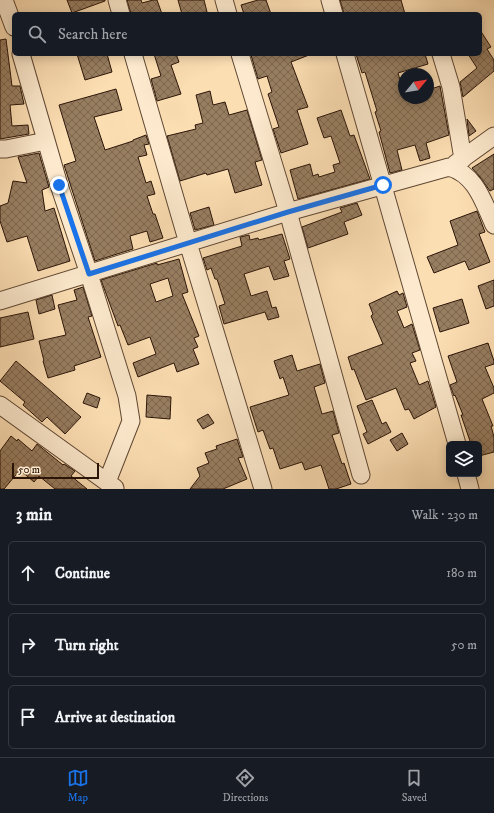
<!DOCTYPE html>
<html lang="en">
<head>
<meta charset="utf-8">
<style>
  :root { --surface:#171b24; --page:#242831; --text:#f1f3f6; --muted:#9ea1a6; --line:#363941; --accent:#1a73e8 }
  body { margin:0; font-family:"IM FELL DW Pica",serif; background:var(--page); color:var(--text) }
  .controls { position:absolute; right:12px; bottom:12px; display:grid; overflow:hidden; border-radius:6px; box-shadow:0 2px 10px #0003 }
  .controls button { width:36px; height:36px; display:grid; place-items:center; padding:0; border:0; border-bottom:1px solid var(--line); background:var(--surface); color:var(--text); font:20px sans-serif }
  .compass { position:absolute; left:398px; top:68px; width:36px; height:36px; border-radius:50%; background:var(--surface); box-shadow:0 2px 10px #0003; rotate:60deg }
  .scale { position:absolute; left:12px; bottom:10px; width:87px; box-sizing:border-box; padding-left:4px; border:2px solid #2b1508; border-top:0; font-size:11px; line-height:14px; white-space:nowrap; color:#2b1508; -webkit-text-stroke:3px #fdeace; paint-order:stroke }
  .stop { position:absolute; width:12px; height:12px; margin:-9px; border:3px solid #1a73e8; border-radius:50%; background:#fff }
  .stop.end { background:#1a73e8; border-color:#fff; box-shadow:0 1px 4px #0008 }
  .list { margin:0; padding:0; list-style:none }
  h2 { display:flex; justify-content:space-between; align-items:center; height:52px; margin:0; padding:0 16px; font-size:17px }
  h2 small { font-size:13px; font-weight:400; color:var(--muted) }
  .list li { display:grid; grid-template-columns:26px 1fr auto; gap:12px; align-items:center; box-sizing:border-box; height:64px; margin:0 8px 8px; padding:0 8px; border:1px solid var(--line); border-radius:6px }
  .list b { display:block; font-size:15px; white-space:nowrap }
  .list em { font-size:13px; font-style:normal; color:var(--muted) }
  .icon { flex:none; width:22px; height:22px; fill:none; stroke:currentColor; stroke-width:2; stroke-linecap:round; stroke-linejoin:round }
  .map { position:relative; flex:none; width:494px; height:489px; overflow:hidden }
  .search { position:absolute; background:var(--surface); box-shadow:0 2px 10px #0003; left:12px; right:12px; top:12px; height:44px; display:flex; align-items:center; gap:10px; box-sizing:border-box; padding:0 14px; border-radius:6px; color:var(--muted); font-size:15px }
  .sheet { height:268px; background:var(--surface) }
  nav { display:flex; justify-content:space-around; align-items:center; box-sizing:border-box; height:56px; border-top:1px solid var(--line); background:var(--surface); font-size:11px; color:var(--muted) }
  nav a { display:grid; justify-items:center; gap:2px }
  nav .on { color:var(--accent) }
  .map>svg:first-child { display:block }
  .building { fill:url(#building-cross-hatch); stroke:#2b1508; fill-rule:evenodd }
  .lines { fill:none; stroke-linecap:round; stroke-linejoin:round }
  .minor-casing { stroke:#5f4733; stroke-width:19 }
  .minor { stroke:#fdeace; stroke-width:17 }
  .route { stroke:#1a73e8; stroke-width:5 }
</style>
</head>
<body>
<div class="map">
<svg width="494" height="489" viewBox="0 0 494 489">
  <defs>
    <pattern id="building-cross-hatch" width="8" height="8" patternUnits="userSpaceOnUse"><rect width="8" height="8" fill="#987e61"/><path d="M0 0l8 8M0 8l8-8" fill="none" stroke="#7c664e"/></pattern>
  </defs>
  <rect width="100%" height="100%" fill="#fcdeb3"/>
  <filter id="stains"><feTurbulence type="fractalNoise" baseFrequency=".005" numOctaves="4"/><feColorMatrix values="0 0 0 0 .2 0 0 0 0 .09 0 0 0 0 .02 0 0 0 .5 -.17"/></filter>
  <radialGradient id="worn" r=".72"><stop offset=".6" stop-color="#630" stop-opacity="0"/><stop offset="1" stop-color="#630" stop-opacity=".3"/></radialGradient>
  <path class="building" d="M67,0H105V1L72,13Z
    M127,0H141L142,3L153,0H157L162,14H131Z
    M178,0H204L207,12L199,14H182Z
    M258,0H266L271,14H244L241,5Z
    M340,0H401L405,14H344Z
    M480,30L491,47L487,49L494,60V71L463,97L460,82L477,68L468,54H480Z
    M6,39L12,86H20L24,104L10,105L12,126L28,125L29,134L0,139V40Z
    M77,54H107L112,72L85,80Z
    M154,54H176L179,62L171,65L181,94L157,101L151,79L161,76Z
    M255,54H309V55L291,62L308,107L297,110L308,144L281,153L273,129L279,127L268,94L272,92L267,76L258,79L251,55Z
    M356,54H425L428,64L398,73L404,93V98H428V90L440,86L449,135L426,143L430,158L420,161L415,145L397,150L402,170L390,173L379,132L381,131L375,112L377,111L365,72L362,73Z
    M116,89L122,110L94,117L105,150L133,141V140L146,135L149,144L144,145L147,155L138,157L146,183L151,181L155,194L147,196L153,214H155L163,238L150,242L147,231L130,236L133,249L95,261L64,165L76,161L59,105Z
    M210,91L213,105L225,102L229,115L247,110L262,160L255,162L262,185L235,193L228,169L207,175L206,173L180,181L167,136L196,129L195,125L203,123L196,95Z
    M341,110L350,136L354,135L370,179L298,199L290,170L310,164L313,176L318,174L319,177L335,172L333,165L340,163L331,136L324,138L317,118Z
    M467,119L476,131L469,136Z
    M39,153L49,187L42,190L45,211L54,208L70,261L38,271L27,236L7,242L0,221V206L8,203L13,181L27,183L18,157Z
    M494,154V189L490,191L480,177L472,168Z
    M357,203L362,215L344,222L348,234L308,248L302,227L342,212L340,208Z
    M209,207L214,225L195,230L190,213Z
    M477,211L485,232L479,234L490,262L469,270L465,261L434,273L427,257L458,245L450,221Z
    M282,234L290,259L284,261L289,276L274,280L269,266L244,274L251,296L267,291L272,308L276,307L279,317L268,320L265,312L224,324L219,306L225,304L217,279H215L211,268L207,270L203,258L242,246L240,237L249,235L250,240L258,238L259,240Z
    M179,259L188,292L182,294L199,336L194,338L198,347L193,349L199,364L177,372L174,363L138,377L133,363L156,354L150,337L128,345L120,325L118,326L101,280L157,263V265ZM168,278L173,296L156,302L150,284Z
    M494,280V306L486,309L478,286Z
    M83,287L92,316L88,317L101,357L74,366L75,370L48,378L43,361H44L39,341L66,335L58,305L77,300L74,290Z
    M397,291L399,295L403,293L407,307L397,311L404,328L412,324L420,350L412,353L416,361L410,363L419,385L428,381L436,407L414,419L409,409L405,410L396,388L366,400L354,369L352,370L348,357L383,344L371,316L373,314L369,304Z
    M52,295L55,309L39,314L36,300Z
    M462,299L469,323L440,332L433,308Z
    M28,312L34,339L0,347V318Z
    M488,343L494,361V364L485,367L494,388V393L482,399L493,426H491L494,437V452L479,456V444H471L461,415H463L455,395L454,396L450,385L457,382L448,356Z
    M292,355L297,371L320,364L325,383L314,387L322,414L333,411L339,433L332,435L342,464L344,463L351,484L336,489H329L321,465L305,470L302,462L280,469L273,448L270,449L263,430L258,432L250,407L289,395L283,377L280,379L274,361Z
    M16,361L81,417L65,434L47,417L42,422L23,405L25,402L0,381Z
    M87,393L100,398L97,408L83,403Z
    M147,395L171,397L170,419L146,417Z
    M372,400L382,424L386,422L391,432L368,444L363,434L367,432L357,406Z
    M208,414L214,423L203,429L197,420Z
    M402,433L408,444L397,451L390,440Z
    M11,436L17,441L18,439L32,451L37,444L63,465L64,464L75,471L71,476L87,489H55L39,476L34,482L20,470L4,489H0V451Z
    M237,439L243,457L238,458L247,479L223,489H190L200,476L197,468L209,463L205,453L217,449L216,446Z"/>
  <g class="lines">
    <g class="minor-casing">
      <path id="minor" d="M4,0L14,27
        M117,0L121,14
        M224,0L228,14
        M330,0L334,14
        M21,54L59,185L89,274L127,396L131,421L107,482
        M133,54L188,243L263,489
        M240,54L288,212L361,475
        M345,54L457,444
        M441,54L451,87L463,159
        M0,149H6L46,141
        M455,164L494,136
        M0,301L288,212L449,167C476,175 483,201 494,225
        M0,405L115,488
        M466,474L470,489"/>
    </g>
    <use href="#minor" class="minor"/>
  </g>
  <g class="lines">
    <path class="route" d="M59,185L89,274L288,212L383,185"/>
  </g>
  <rect width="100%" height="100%" filter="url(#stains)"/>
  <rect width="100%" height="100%" fill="url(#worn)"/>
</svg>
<div class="controls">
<button><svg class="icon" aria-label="layers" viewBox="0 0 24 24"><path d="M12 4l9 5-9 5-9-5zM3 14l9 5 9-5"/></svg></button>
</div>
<svg class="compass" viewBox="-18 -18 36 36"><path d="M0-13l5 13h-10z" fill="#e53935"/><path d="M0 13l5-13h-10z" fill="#9ea1a6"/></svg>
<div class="scale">50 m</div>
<div class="stop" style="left:383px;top:185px"></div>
<div class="stop end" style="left:59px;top:185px"></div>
<div class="search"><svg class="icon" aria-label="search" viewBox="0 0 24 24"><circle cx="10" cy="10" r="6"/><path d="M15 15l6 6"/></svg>Search here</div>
</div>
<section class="sheet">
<h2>3 min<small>Walk · 230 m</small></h2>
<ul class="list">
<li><svg class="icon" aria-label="ahead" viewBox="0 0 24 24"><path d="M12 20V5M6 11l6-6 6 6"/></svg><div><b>Continue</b></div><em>180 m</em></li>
<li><svg class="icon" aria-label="right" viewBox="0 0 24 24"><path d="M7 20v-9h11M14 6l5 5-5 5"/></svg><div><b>Turn right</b></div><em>50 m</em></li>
<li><svg class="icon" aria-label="arrive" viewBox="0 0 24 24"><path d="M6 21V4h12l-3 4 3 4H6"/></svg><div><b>Arrive at destination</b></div></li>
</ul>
</section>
<nav>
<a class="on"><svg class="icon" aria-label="map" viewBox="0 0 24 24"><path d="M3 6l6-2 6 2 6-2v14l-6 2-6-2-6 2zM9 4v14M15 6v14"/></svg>Map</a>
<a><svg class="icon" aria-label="directions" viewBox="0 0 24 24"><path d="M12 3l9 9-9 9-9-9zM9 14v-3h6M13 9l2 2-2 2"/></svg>Directions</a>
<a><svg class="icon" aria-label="saved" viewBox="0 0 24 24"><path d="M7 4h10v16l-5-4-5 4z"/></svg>Saved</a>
</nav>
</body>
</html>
